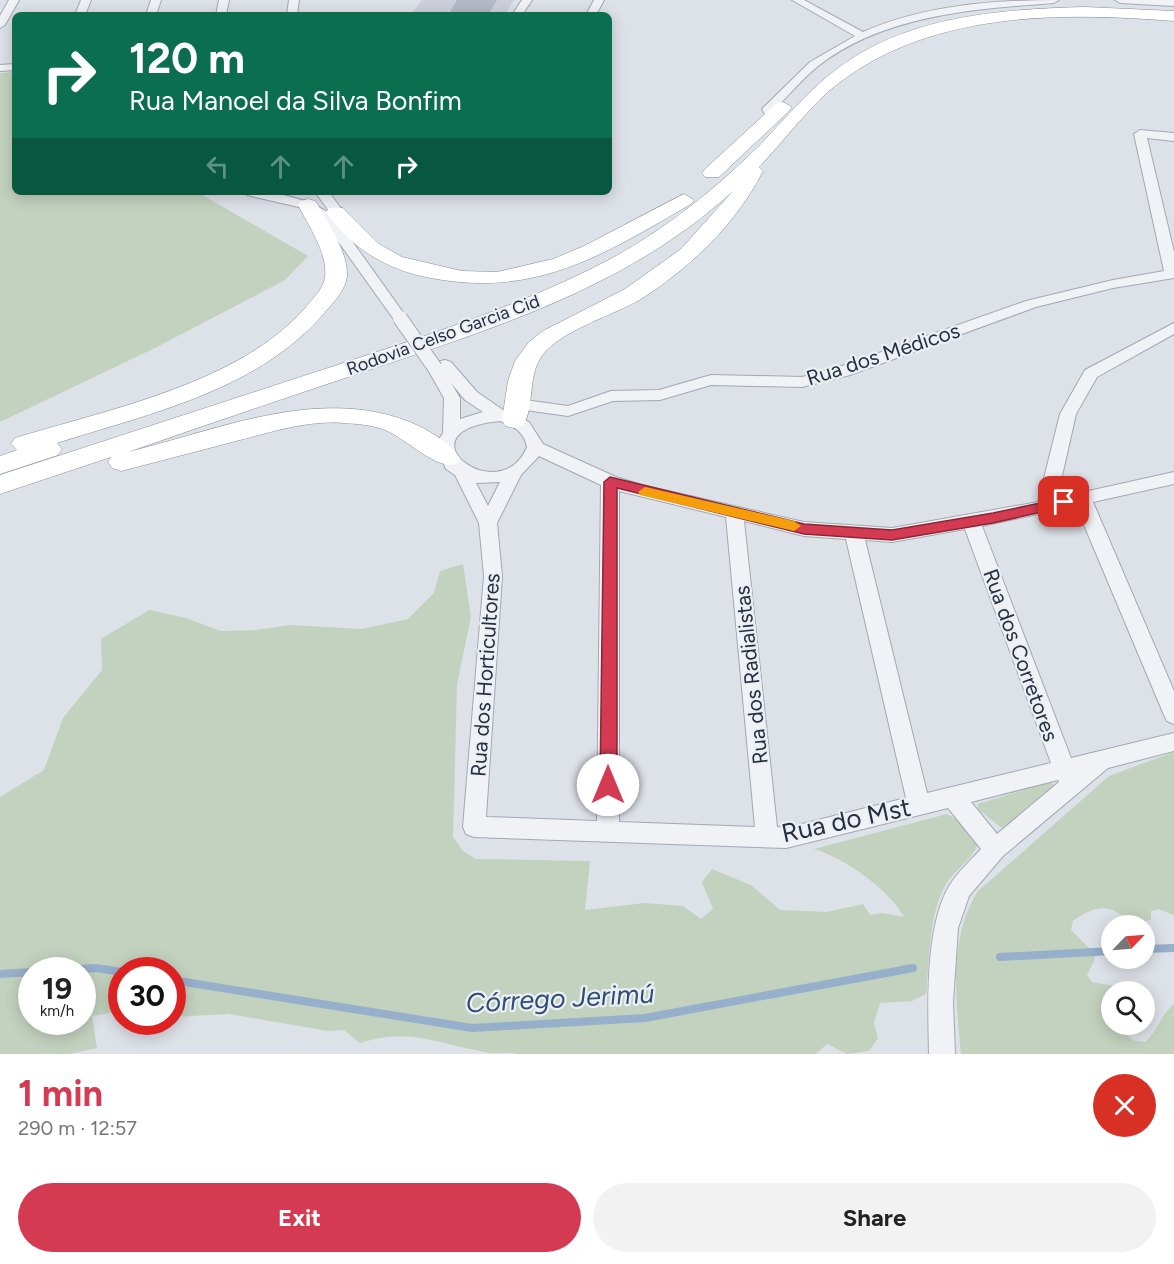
<!DOCTYPE html>
<html lang="en">
<head>
<meta charset="utf-8">
<style>
	:root { --surface:#fff; --page:#f2f2f2; --text:#222; --muted:#767676; --accent:#d43b52 }
	body { margin:0; font-family:Figtree,sans-serif; background:var(--page); color:var(--text); height:100vh; display:flex; flex-direction:column; font-size:22px; white-space:nowrap }
	* { box-sizing:border-box; margin:0 }
	p { font-size:20px; color:var(--muted) }
	.icon { flex:none; width:33px; height:33px; fill:none; stroke:currentColor; stroke-width:2; stroke-linecap:round; stroke-linejoin:round }
	.map { position:relative; height:1054px; overflow:hidden }
	.drawer { display:flex; flex-direction:column; background:var(--surface); flex:1 }
	.drawer>* { flex:none }
	.guide { position:absolute; left:12px; top:12px; width:600px; height:183px; border-radius:9px; box-shadow:0 3px 15px #0003; background:#0b6e4f; color:#fff; overflow:hidden }
	.needle { width:39px; rotate:65deg }
	.buttons { position:absolute; left:1101px; top:915px; display:grid; gap:12px }
	.buttons a { display:grid; place-items:center; width:54px; height:54px; border-radius:50%; background:var(--surface); box-shadow:0 3px 15px #0003; font-size:30px }
	.speed { position:absolute; left:18px; top:957px; display:flex; gap:12px; font-size:30px; font-weight:700; text-align:center }
	.speed>* { display:grid; place-content:center; width:78px; height:78px; border-radius:50%; background:var(--surface); box-shadow:0 3px 15px #0003; line-height:1 }
	.speed small { font-size:15px; font-weight:400 }
	.speed .limit { border:9px solid #d22; background:#fff; color:#111 }
	.pin { position:absolute; display:grid; place-items:center; width:51px; height:51px; color:#fff; margin:-26px; border-radius:12px; box-shadow:0 3px 9px #0006 }
	.me { position:absolute; width:66px; margin:-33px; rotate:0deg; stroke-linejoin:round; filter:drop-shadow(0 0 4px #0008) }
	.turn { display:flex; align-items:center; gap:21px; height:126px; padding:0 18px; font-size:27px }
	.turn .icon { width:78px; height:78px; stroke-width:2.5 }
	.turn b { display:block; font-size:42px; line-height:51px }
	.lanes { display:flex; align-items:center; height:57px; padding:0 18px; background:#0003; justify-content:center; gap:30px; direction:ltr }
	.lanes .off { opacity:.35 }
	.round { display:grid; place-items:center; flex:none; width:63px; height:63px; border-radius:32px; background:var(--page) }
	.overview { display:flex; align-items:center; justify-content:space-between; height:102px; padding:0 18px }
	h1 { font-size:36px; font-weight:700; line-height:45px; color:var(--accent) }
	.action { display:flex; gap:12px; margin-top:auto; padding:12px 18px }
	.action a { flex:1; height:69px; border-radius:36px; background:var(--accent); color:#fff; font-size:24px; font-weight:700; line-height:69px; text-align:center }
	.action a+a { background:var(--page); color:var(--text) }
	.map>svg:first-child { display:block }
	.built { fill:#cbd0da }
	.green { fill:#c3d2be; fill-rule:evenodd }
	.lines { fill:none; stroke-linecap:round; stroke-linejoin:round }
	.stream { stroke:#96afca; stroke-width:8 }
	.building { fill:#b4bac4 }
	.minor-casing { stroke:#a2a8b2; stroke-width:2 }
	.highway-casing { stroke:#848e9f; stroke-width:1 }
	.minor { fill:#f0f2f6; fill-rule:evenodd }
	.highway { fill:#fff; fill-rule:evenodd }
	.minor-bridge-casing { stroke:#a2a8b2; stroke-width:16; stroke-linecap:butt }
	.minor-bridge { stroke:#f0f2f6; stroke-width:14 }
	.route { fill:#d43b52; stroke:#8a2635; stroke-width:1.5 }
	.slow { fill:#f59e0b }
	.labels { text-anchor:middle; dominant-baseline:central; stroke-width:4.5; stroke-linejoin:round; paint-order:stroke }
	.far-street-label { font-size:18px; fill:#262f3f; stroke:#ecf0f5 }
	.street-label { font-size:21px; fill:#262f3f; stroke:#ecf0f5 }
	.near-street-label { font-size:26px; fill:#262f3f; stroke:#ecf0f5 }
	.near-water-label { font-size:27px; font-style:italic; fill:#2e4e74; stroke:#ecf0f5 }
</style>
</head>
<body>
<div class="map">
<svg width="1174" height="1054" viewBox="0 0 1174 1054">
	<rect width="100%" height="100%" fill="#dde1e8"/>
	<path class="built" d="M422,0H514L505,15H411Z"/>
	<path class="green" d="M15,72V192H206L204,196L308,256L285,280L155,348L0,422V73Z
		M463,564L471,617L457,684L453,837L463,851L476,859L590,861L585,910L645,903L683,906L701,919L713,909L702,882L712,869L751,885L780,910L827,912L863,904L870,915L882,913L904,917C889,889 844,858 814,849L947,814L959,821L977,845C975,857 953,872 946,884C928,916 930,958 926,994L912,1001L880,1003L874,1023L878,1038L869,1051L847,1054L827,1044L816,1054H518C509,1052 499,1054 490,1053C440,1045 413,1027 360,1043L344,1030L328,1031L229,1014L173,1017L172,970H122L121,1011L92,1016L97,1048L69,1054H0V797L44,770L63,718L102,670L101,639L149,610L186,618L221,631L256,630L290,625L362,629L408,619L434,593L440,571ZM32,970H82V1022H32Z
		M1174,752V915L1158,909L1151,911V920C1116,928 1117,889 1073,921L1071,930L1088,947L1095,949L1094,961L1087,975L1092,982L1130,989L1128,991L1112,992V1024L1115,1025L1134,1041L1145,1042C1158,1031 1161,1014 1174,1004V1054H961C956,1001 948,938 978,891L1109,776Z
		M1050,782L1057,787L1004,830L978,809V804Z"/>
	<g class="lines">
		<path class="stream" d="M1144,949L1174,948
			M1000,957L1112,951
			M61,970L96,968L122,972
			M0,974L32,972
			M172,980L472,1028L645,1018L913,968"/>
	</g>
	<path class="building" d="M457,0H497L488,15H448Z"/>
	<g class="lines">
		<defs>
			<path id="minor" d="M9,0H19L5,25L0,28V16Z
				M81,0H91L85,15H75Z
				M151,0H161L156,15H146Z
				M219,0H229L226,15H216Z
				M289,0H299L297,15H287Z
				M522,0H532L522,15H512Z
				M594,0H604L596,15H586Z
				M792,0H804L863,32C924,5 994,0 1059,0L1054,3C974,9 882,15 817,67C801,80 788,96 774,110L778,117L772,121L768,120L762,109L764,107L810,62L855,36Z
				M1115,0H1174V6L1120,3Z
				M15,64V70L0,71V65Z
				M1140,130L1174,133V141L1147,138L1174,252V278L1113,288L1036,307L850,375L802,387L711,385L660,400L613,401L568,416L518,409L510,404L518,399L568,406L611,391L659,390L711,375L802,377L839,367L1026,301L1113,280L1164,271L1134,134Z
				M245,192C277,192 306,197 332,215L315,192H329L352,224L342,227L407,318L405,321H395L325,223L303,208L247,195Z
				M1174,323V334L1097,377L1076,414L1057,498L1174,472V484L1093,502L1174,691V724L1167,721L1164,715L1076,506L982,526L1071,758L1174,733V751L1108,768L1003,856L969,896L958,928L953,1003L955,1054H929C928,1006 924,920 953,880C961,869 972,859 981,849L948,808L786,848L474,837L466,834L463,827L484,576L479,523L455,475L446,469L438,452L439,439L443,433L444,398L427,368L429,364L445,360L451,362L477,392L506,412L529,422L543,444L616,477L642,485L804,522L892,528L1038,502L1060,414L1085,370ZM451,383L465,400L483,412L460,419V398ZM500,421C514,426 524,432 527,447C500,512 395,431 500,421ZM539,456L601,485L597,821L486,817L502,576L497,523L521,475ZM500,482L488,506L476,483ZM619,491L726,517L755,827L619,822ZM744,521L804,536L846,539L906,798L786,828L777,827ZM965,529L1051,763L927,793L865,540L892,542ZM1058,780L1059,782L997,834L971,802Z"/>
			<path id="highway" d="M1085,7L1174,11V21C1057,12 925,11 830,90C804,113 783,142 759,167L763,171C737,223 690,268 641,299C612,316 567,328 545,352C526,373 536,404 523,426L514,428L505,426L502,420L508,381L515,361L529,342L543,331L625,289L681,249L733,191C633,283 504,325 378,367C294,395 211,423 128,452C222,429 327,382 421,427C434,434 452,445 460,458L456,464C436,470 407,439 385,430C372,425 358,424 344,423C308,420 271,432 236,441C198,451 160,461 121,471L112,468L108,462L111,457L0,494V475C107,440 215,405 322,370C413,340 503,312 589,270C653,239 708,196 759,146C789,115 815,82 851,59C919,15 1007,9 1085,7Z
				M783,102L792,107L789,111L719,177H705L702,173L705,169L777,103Z
				M684,194L694,200L691,204C603,255 536,298 431,278C387,270 352,249 326,212L329,208H343L379,244L402,257L462,271L497,272L553,259L584,246Z
				M308,199L315,201L318,205C329,225 348,252 347,276C346,289 334,302 326,311C260,390 151,413 57,443L62,449L58,455L0,474V456L17,450L11,444L15,438C109,409 239,384 306,307C313,298 324,288 325,277C328,253 308,225 298,205L301,201Z"/>
		</defs>
		<use href="#minor" class="minor-casing"/>
		<use href="#highway" class="highway-casing"/>
		<use href="#minor" class="minor"/>
		<use href="#highway" class="highway"/>
		<defs>
			<path id="minor-bridge" d="M400,318L435,368"/>
		</defs>
		<use href="#minor-bridge" class="minor-bridge-casing"/>
		<use href="#minor-bridge" class="minor-bridge"/>
	</g>
	<path class="route" d="M610,477L804,524L892,530L993,513L1064,498L1071,502L1064,507L993,523L892,540L804,534L617,488V785L614,790L608,792L602,790L600,785L604,482Z"/>
	<path class="slow" d="M645,487L794,521L801,526L794,531L640,495L638,492Z"/>
	<g class="labels">
		<g class="far-street-label">
			<text transform="translate(443 335) rotate(-20)">Rodovia Celso Garcia Cid</text>
		</g>
		<g class="street-label">
			<text transform="translate(883 354) rotate(-18)">Rua dos Médicos</text>
			<text transform="translate(1021 655) rotate(70)">Rua dos Corretores</text>
			<text transform="translate(485 675) rotate(-86)">Rua dos Horticultores</text>
			<text transform="translate(751 675) rotate(-96)">Rua dos Radialistas</text>
		</g>
		<g class="near-street-label">
			<text transform="translate(846 820) rotate(-12)">Rua do Mst</text>
		</g>
		<g class="near-water-label">
			<text transform="translate(560 998) rotate(-3)">Córrego Jerimú</text>
		</g>
	</g>
</svg>
<div class="buttons">
<a><svg class="needle" viewBox="-14 -14 28 28"><path d="M0-13l5 13h-10z" fill="#e53935"/><path d="M0 13l5-13h-10z" fill="#767676"/></svg></a>
<a><svg class="icon" aria-label="search" viewBox="0 0 24 24"><circle cx="10" cy="10" r="6"/><path d="M15 15l6 6"/></svg></a>
</div>
<div class="speed"><div>19<small>km/h</small></div><div class="limit">30</div></div>
<div class="pin" style="left:1064px;top:502px;background:#d93025"><svg class="icon" aria-label="arrive" viewBox="0 0 24 24"><path d="M6 21V4h12l-3 4 3 4H6"/></svg></div>
<svg class="me" style="left:608px;top:785px" viewBox="-20 -20 40 40"><circle r="19" fill="#fff"/><path d="M0-13L10 11 0 6-10 11z" fill="#d43b52"/></svg>
<div class="guide">
<div class="turn"><svg class="icon" aria-label="right" viewBox="0 0 24 24"><path d="M7 20v-9h11M14 6l5 5-5 5"/></svg><div><b>120 m</b>Rua Manoel da Silva Bonfim</div></div>
<div class="lanes"><svg class="icon off" aria-label="left" viewBox="0 0 24 24"><path d="M17 20v-9H6M10 6l-5 5 5 5"/></svg><svg class="icon off" aria-label="ahead" viewBox="0 0 24 24"><path d="M12 20V5M6 11l6-6 6 6"/></svg><svg class="icon off" aria-label="ahead" viewBox="0 0 24 24"><path d="M12 20V5M6 11l6-6 6 6"/></svg><svg class="icon" aria-label="right" viewBox="0 0 24 24"><path d="M7 20v-9h11M14 6l5 5-5 5"/></svg></div>
</div>
</div>
<section class="drawer">
<div class="overview"><div><h1>1 min</h1><p>290 m · 12:57</p></div><a class="round" style="background:#d93025;color:#fff"><svg class="icon" aria-label="close" viewBox="0 0 24 24"><path d="M6 6l12 12M18 6L6 18"/></svg></a></div>
<div class="action"><a>Exit</a><a>Share</a></div>
</section>
</body>
</html>
